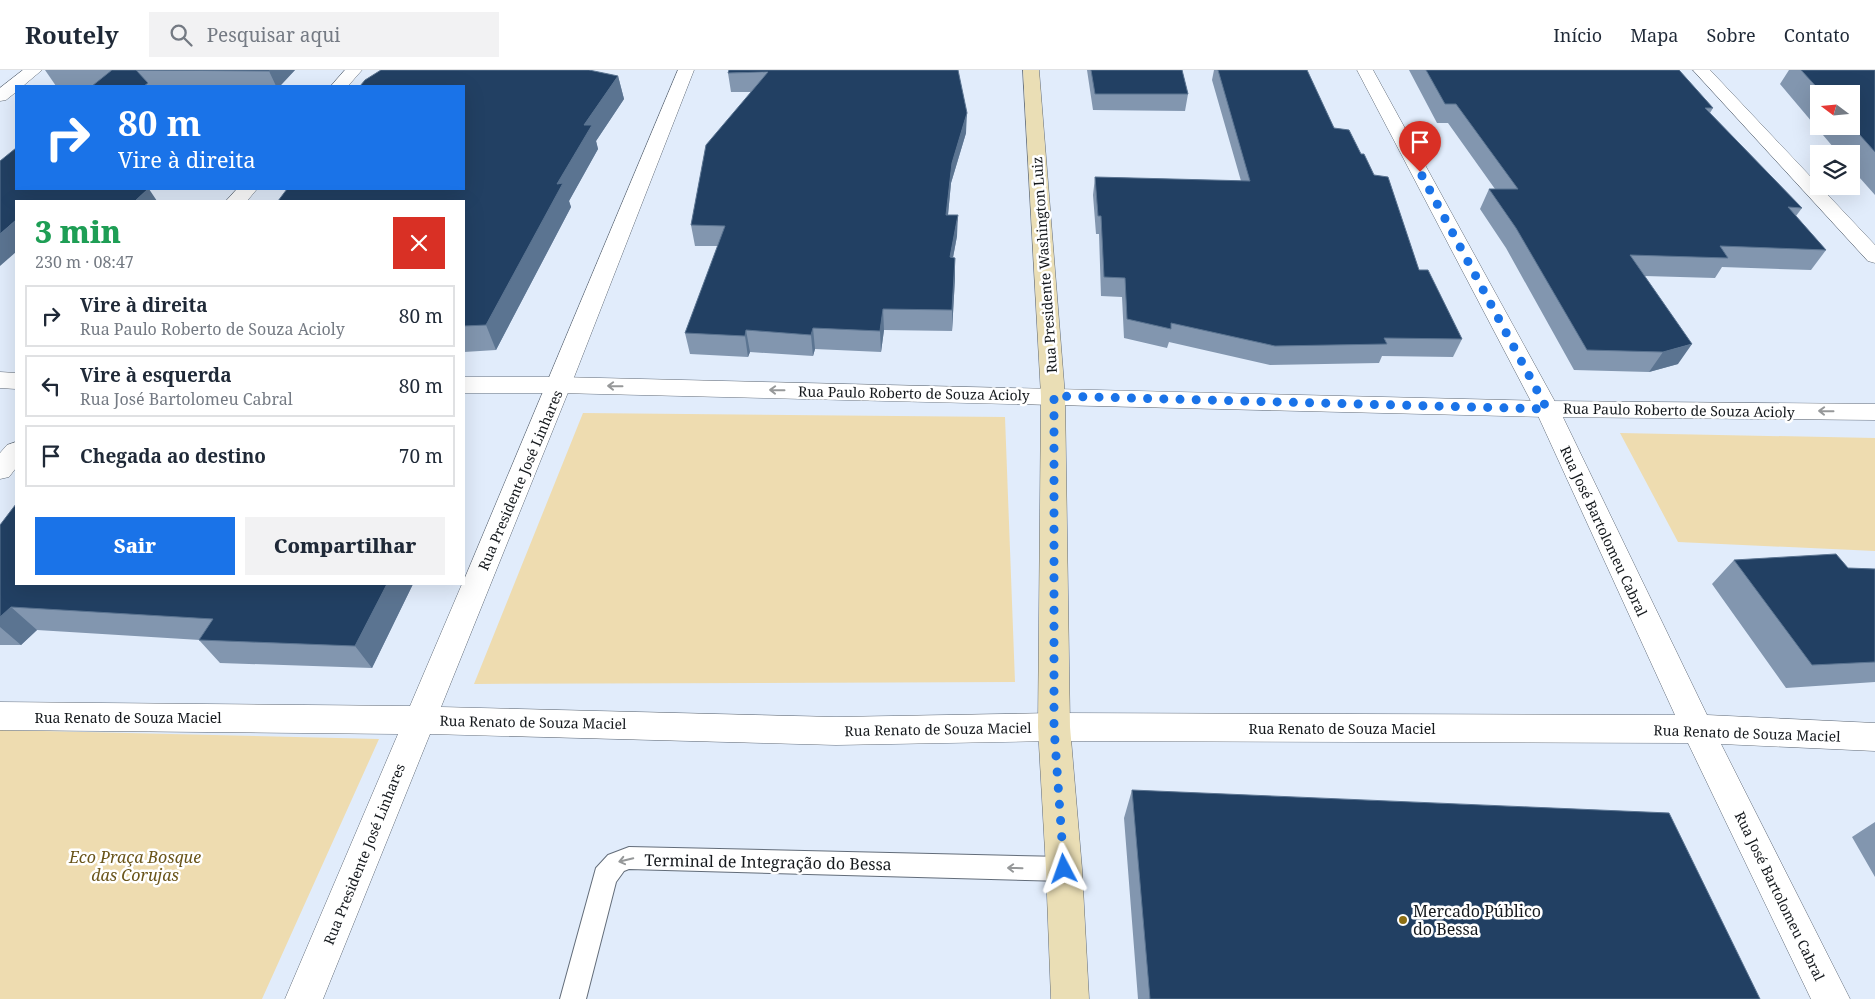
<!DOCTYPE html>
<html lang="pt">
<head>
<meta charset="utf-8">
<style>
	:root { --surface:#fff; --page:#f2f2f3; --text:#1f2937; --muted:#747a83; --line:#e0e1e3; --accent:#1a73e8 }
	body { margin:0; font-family:"Noto Serif",serif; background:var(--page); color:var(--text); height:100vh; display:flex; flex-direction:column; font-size:19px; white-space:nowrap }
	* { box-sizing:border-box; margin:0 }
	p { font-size:16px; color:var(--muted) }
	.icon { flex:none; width:28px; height:28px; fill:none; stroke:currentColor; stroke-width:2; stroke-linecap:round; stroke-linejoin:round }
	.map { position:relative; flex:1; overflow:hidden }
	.drawer { position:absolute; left:15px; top:130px; width:450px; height:385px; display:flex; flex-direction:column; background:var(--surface); border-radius:0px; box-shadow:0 5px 20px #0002 }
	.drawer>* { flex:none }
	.guide { position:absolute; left:15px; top:15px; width:450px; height:105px; border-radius:0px; box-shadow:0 5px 20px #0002; background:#1a73e8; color:#fff; overflow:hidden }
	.needle { width:32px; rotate:286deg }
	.tools { position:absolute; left:1810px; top:15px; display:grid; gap:10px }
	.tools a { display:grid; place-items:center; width:50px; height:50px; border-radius:0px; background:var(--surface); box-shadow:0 5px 20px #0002; font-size:25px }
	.pin { position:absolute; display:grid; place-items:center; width:42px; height:42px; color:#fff; margin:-51px -21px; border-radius:50% 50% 50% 0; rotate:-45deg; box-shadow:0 0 5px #0007 }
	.pin .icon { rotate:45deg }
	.me { position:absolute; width:55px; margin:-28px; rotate:356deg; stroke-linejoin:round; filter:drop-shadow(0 0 4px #0008) }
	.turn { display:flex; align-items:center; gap:18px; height:105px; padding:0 20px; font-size:22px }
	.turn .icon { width:65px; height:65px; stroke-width:2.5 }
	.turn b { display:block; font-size:35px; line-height:42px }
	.round { display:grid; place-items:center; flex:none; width:52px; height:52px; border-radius:0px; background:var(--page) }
	.headline { display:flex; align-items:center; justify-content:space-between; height:85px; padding:0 20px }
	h1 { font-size:30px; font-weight:800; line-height:38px; color:#1e9e55 }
	.primary-button { display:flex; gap:10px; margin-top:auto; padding:10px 20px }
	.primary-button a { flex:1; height:58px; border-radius:0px; background:var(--accent); color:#fff; font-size:20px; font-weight:800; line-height:58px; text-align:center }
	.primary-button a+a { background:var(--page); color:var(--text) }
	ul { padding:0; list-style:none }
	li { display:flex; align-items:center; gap:15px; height:62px; margin:0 10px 8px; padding:0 10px; border:2px solid var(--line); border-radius:0px }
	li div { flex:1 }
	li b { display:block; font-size:19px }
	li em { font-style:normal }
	header { display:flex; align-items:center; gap:30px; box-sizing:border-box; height:70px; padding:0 25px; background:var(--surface); border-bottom:1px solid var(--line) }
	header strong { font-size:24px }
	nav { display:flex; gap:28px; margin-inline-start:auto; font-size:18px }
	.search { width:350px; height:45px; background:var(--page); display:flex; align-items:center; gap:12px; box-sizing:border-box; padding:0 18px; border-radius:0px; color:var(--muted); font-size:19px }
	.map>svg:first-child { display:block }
	.green { fill:#eedcb0 }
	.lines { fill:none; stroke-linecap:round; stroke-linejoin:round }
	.service-casing { stroke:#626c79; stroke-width:2 }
	.minor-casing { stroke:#626c79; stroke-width:1 }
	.tertiary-casing { stroke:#626c79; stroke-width:1 }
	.secondary-casing { stroke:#626c79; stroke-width:1 }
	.service { fill:#fff; fill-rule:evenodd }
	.minor { fill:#fff; fill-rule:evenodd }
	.tertiary { fill:#fff; fill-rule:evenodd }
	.secondary { fill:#eadeb5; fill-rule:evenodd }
	.wall { fill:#8296af; fill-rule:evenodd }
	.shaded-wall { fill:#5b7491 }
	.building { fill:#224063; stroke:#5b7491 }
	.oneway { stroke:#969899 }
	.route { stroke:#1a73e8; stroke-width:9; stroke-dasharray:0 16.2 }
	.poi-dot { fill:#8d6f13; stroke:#fff; stroke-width:2 }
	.labels { text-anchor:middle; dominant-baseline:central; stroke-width:5; stroke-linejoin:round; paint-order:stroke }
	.street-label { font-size:14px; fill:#15191d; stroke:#fff }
	.near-park-label { font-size:16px; font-style:italic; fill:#695419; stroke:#fff }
	.near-street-label { font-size:16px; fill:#15191d; stroke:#fff }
	.near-poi-label { font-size:16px; fill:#15191d; stroke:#fff; text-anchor:start }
</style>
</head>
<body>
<header>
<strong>Routely</strong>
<div class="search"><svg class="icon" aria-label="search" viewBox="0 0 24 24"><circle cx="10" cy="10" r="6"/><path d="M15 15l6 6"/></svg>Pesquisar aqui</div>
<nav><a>Início</a><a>Mapa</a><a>Sobre</a><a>Contato</a></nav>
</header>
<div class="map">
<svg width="1875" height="929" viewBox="0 0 1875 929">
	<rect width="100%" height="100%" fill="#e1ecfb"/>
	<path class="green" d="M583,343L1005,347L1015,612L474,614Z
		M1620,363L1875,368V481L1678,472Z
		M0,660L379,669L262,929H0Z"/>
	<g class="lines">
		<defs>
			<path id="service" d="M629,777L1064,787L1073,791L1076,799L1073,807L1064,811L629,799L624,801L616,812L586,929H560L596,798L608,785Z"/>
			<path id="minor" d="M23,0H42L23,16H16V22L6,30L0,31V18Z
				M345,0H362L348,16H331Z
				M678,0H694L571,315L441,637L836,647L1054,643L1675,645L1535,339L1357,0H1373L1559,339L1707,645L1875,653V681L1721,674L1850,929H1811L1688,673L1054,671L836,675L430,664L323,929H285L398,664L0,660V632L410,636L462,514H464V510Z
				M1693,0H1710L1875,175V193L1868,191Z
				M237,119H257L247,131H226Z
				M16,372V398L9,407L0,409V383L7,375Z"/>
			<path id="tertiary" d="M0,302L16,303V319L0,318Z
				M464,307H559L1547,331L1875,334V350L1547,347L559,323H464Z"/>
			<path id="secondary" d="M1023,0H1039L1065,326L1070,657L1082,799L1089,929H1051L1046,799L1038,657L1041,326Z"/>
		</defs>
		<use href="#service" class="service-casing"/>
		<use href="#minor" class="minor-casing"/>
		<use href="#tertiary" class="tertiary-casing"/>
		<use href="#secondary" class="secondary-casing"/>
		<use href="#service" class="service"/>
		<use href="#minor" class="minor"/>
		<use href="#tertiary" class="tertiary"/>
		<use href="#secondary" class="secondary"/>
	</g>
	<path class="wall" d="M45,0H295L280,16H56Z
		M958,0L966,63L951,113L948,145L957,166L953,188L955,208L952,261L884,260L881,282L815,279L813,286L750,282L748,287L690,284L685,263L718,176H695L691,155L751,22H731L728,3Z
		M1087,0H1182L1188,24L1185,41L1093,40Z
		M1214,0H1307L1334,58L1419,200L1462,269L1453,287L1382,286L1379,293L1270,295L1169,272L1167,278L1124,268L1122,227L1101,226L1099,164H1096L1093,125L1095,107L1241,111L1212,10Z
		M1409,0H1679L1713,38L1710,43L1802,138L1796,146L1826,180L1811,200L1722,197L1715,208L1645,206L1678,294L1649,302L1574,300L1506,178L1480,139L1489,119H1495L1448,53H1437Z
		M1789,0H1875V125L1851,98V84H1839L1780,14ZM1819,24H1851V56H1819Z
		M618,6L624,29L596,71L598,79L569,131L571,137L496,280L464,282V131Z
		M0,455L413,514L372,598L220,593L199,570H200L37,560L21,575H0Z
		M1734,490L1848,498L1875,499V612L1786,618L1712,514Z
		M1132,720L1760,929H1138L1124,748Z
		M1875,752V807L1852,767Z"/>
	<path class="shaded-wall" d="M270,0H295L280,16H276L269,1Z
		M618,6L624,29L596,71L598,79L569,131L571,137L496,280L486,255L557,114L584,55Z
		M967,43L966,63L951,113L946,165V145L952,93Z
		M148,119H149L157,131H135Z
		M958,145L957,166L949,208L950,187Z
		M16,150V182L0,196V164Z
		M955,188V208L952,261V240Z
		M883,239L884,260L881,282L880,261Z
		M813,258L815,279L813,286L811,265Z
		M746,260L750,282L748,287L745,266Z
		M1692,274L1678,294L1649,302L1663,282Z
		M387,514H413L372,598L355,576Z
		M11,537L37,560L21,575L0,557V547Z"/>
	<path class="building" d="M112,0H270L269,1L136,0L148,13L144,16H92Z
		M381,0H589L618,6L584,55H592L557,114L563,113L486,255L464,256V131H278L287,119H464V16H360L365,10Z
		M729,0H958L967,43L952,93L946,145H958L950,187L955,188L952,240L883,239L880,261L813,258L811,265L746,260L745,266L685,263L725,156L691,155L706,75L768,2L728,3Z
		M1091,0H1182L1188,24H1095Z
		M1218,0H1307L1334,58L1349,60L1361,84H1364L1374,105L1388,107L1419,200H1428L1462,269L1384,268L1387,274L1275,276L1171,253V259L1127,249L1125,208L1104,207L1101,146H1098L1095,107L1250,111Z
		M1426,0H1679L1713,38H1705L1802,138L1788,137L1826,180L1720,176L1728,188L1630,185L1692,274L1663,282L1587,280L1516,158L1489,119H1518L1456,34H1445Z
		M1801,0H1875V82L1851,55V24H1823Z
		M16,78V119H148L135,131H16V150L0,164V91Z
		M16,434V514H387L355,576L199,570L213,549L11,537L0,547V455Z
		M1836,484L1848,498L1875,499V592L1812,595L1734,490Z
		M1132,720L1669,743L1760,929H1150Z"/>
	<defs><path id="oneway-shaft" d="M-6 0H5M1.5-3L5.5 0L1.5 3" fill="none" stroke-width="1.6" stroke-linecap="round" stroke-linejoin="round" transform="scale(1.25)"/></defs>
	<g class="oneway">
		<use href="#oneway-shaft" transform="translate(615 316) rotate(-179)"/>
		<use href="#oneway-shaft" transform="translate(777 320) rotate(-179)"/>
		<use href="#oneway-shaft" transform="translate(1826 341) rotate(-179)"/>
		<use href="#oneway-shaft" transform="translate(626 790) rotate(166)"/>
		<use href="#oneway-shaft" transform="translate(1015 798) rotate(-179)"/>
	</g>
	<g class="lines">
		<path class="route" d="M1064,799L1054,657V326L1547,339L1420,102"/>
	</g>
	<circle class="poi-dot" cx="1403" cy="850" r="5"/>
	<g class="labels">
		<g class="street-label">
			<text transform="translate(1044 195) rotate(-94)">Rua Presidente Washington Luiz</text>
			<text transform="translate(914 323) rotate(1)">Rua Paulo Roberto de Souza Acioly</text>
			<text transform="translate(1679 340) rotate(1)">Rua Paulo Roberto de Souza Acioly</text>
			<text transform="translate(520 410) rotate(-67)">Rua Presidente José Linhares</text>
			<text transform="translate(1604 461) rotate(65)">Rua José Bartolomeu Cabral</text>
			<text x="128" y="647">Rua Renato de Souza Maciel</text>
			<text transform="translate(533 652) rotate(1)">Rua Renato de Souza Maciel</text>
			<text x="1342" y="658">Rua Renato de Souza Maciel</text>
			<text transform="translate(938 659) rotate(-1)">Rua Renato de Souza Maciel</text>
			<text transform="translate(1747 663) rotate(2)">Rua Renato de Souza Maciel</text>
			<text transform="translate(364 784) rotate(-68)">Rua Presidente José Linhares</text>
			<text transform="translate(1780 826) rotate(64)">Rua José Bartolomeu Cabral</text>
		</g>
		<g class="near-park-label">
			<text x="135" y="787">Eco Praça Bosque<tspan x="135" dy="18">das Corujas</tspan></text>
		</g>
		<g class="near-street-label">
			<text transform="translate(768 792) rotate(1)">Terminal de Integração do Bessa</text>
		</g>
		<g class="near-poi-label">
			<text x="1413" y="841">Mercado Público<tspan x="1413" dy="18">do Bessa</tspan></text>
		</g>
	</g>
</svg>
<div class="tools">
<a><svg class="needle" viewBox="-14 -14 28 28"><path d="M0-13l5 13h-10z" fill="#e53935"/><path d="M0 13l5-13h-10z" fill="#747a83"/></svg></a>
<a><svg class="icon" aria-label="layers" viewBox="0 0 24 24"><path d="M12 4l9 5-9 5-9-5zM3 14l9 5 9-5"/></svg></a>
</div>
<div class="pin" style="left:1420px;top:102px;background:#d93025"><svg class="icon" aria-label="arrive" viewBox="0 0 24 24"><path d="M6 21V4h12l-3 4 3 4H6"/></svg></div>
<svg class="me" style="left:1064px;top:799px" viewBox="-20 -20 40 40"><path d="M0-17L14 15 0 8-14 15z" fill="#1a73e8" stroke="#fff" stroke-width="4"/></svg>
<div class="guide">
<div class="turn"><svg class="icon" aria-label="right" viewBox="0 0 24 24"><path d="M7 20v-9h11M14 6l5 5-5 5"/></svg><div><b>80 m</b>Vire à direita</div></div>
</div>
<section class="drawer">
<div class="headline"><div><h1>3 min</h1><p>230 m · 08:47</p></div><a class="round" style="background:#d93025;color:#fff"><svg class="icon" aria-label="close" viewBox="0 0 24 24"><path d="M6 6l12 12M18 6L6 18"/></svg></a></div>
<ul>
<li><svg class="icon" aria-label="right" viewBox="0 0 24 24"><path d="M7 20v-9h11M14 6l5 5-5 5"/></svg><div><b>Vire à direita</b><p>Rua Paulo Roberto de Souza Acioly</p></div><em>80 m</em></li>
<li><svg class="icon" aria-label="left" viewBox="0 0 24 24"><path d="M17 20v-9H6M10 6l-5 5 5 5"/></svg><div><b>Vire à esquerda</b><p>Rua José Bartolomeu Cabral</p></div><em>80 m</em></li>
<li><svg class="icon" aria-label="arrive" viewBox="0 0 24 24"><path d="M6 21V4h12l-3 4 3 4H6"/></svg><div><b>Chegada ao destino</b></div><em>70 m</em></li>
</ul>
<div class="primary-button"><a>Sair</a><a>Compartilhar</a></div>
</section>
</div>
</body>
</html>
